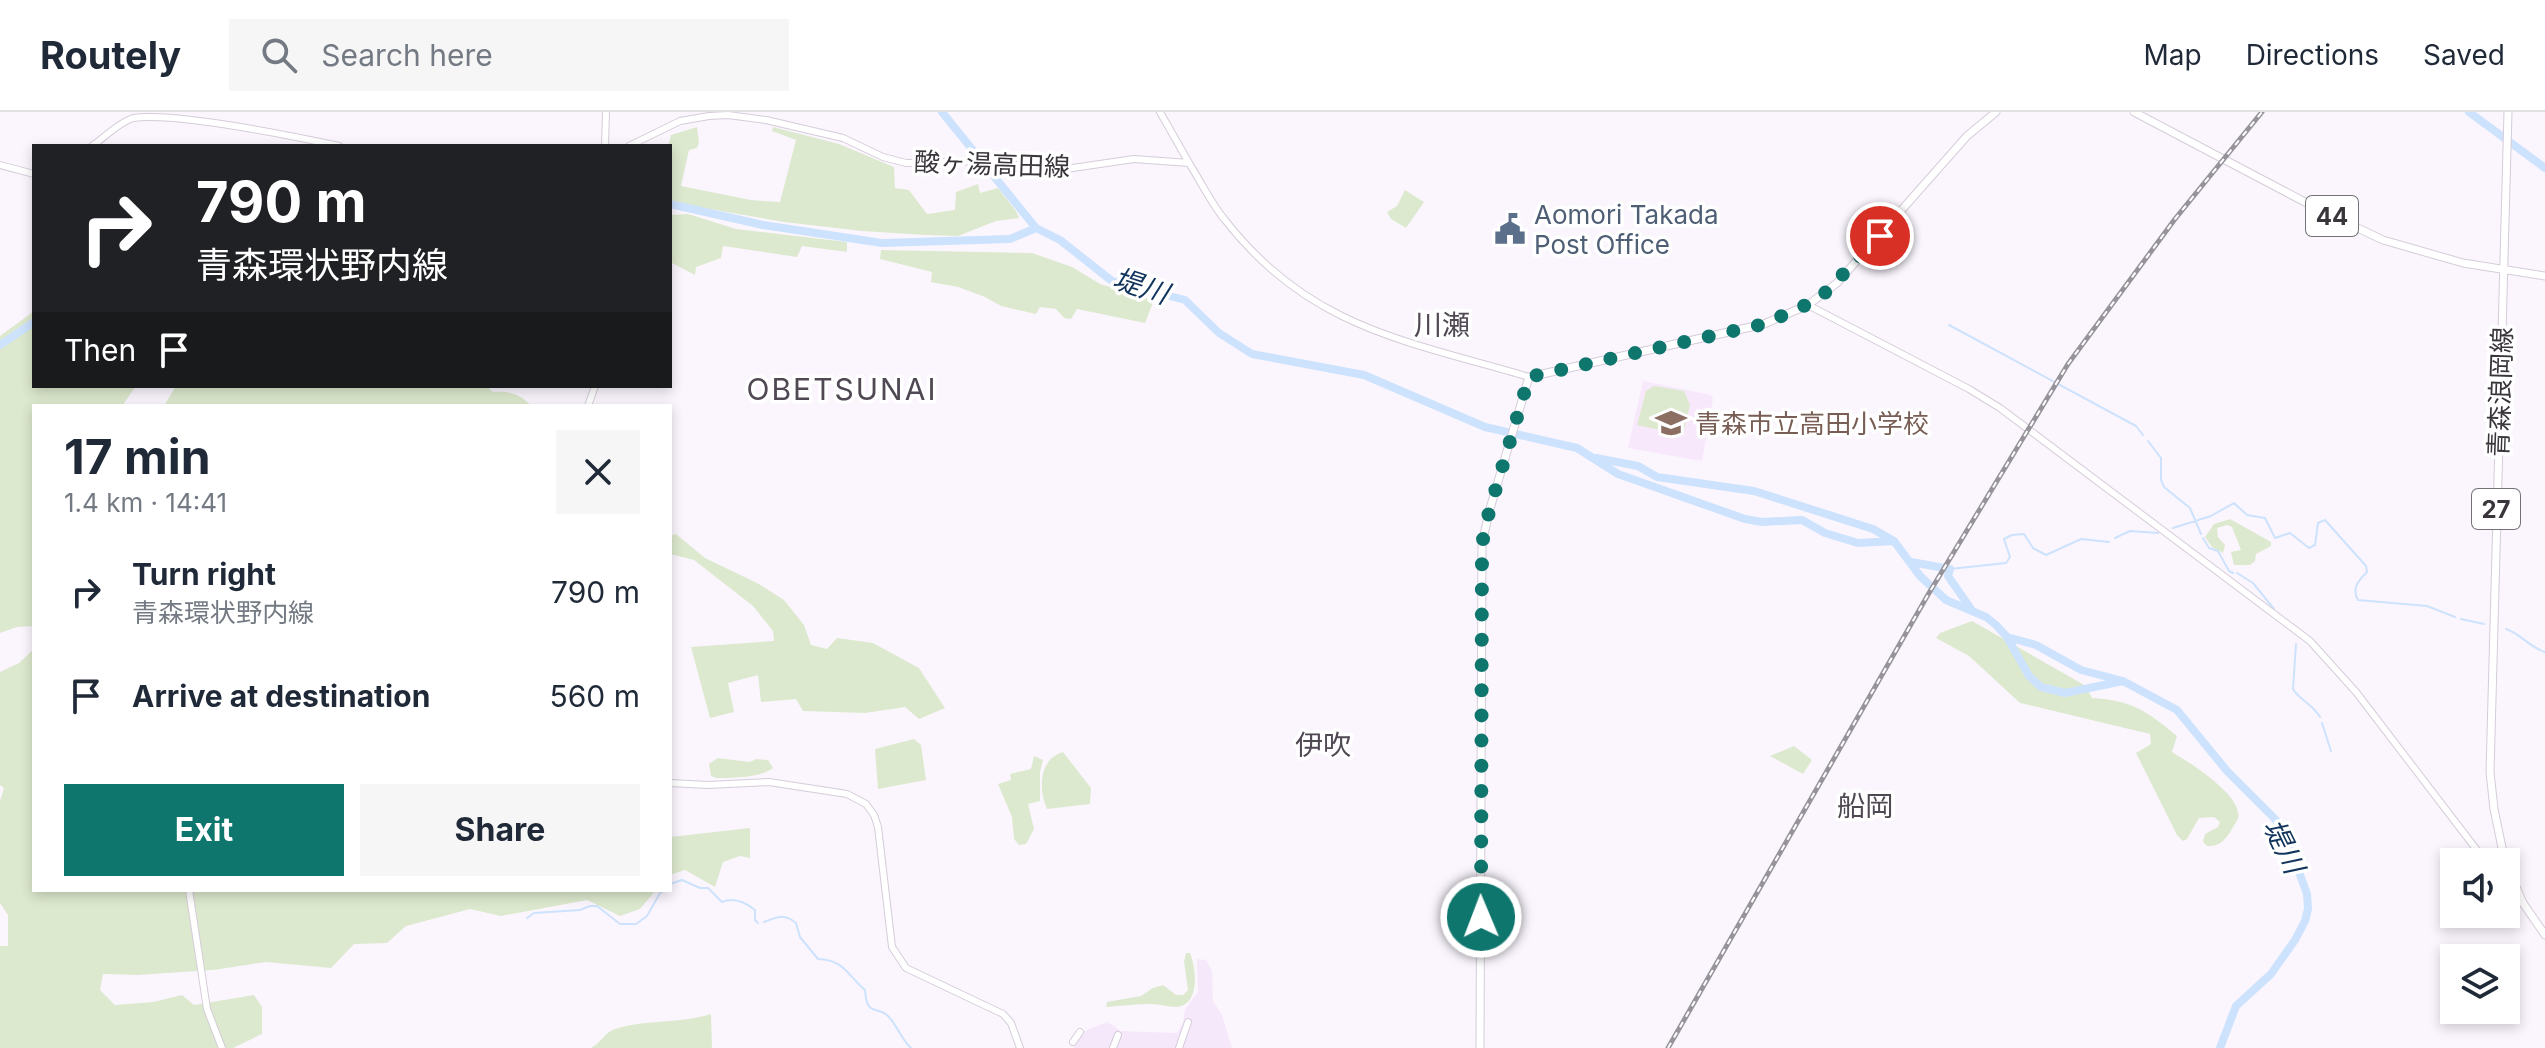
<!DOCTYPE html>
<html lang="en">
<head>
<meta charset="utf-8">
<style>
	:root { --surface:#fff; --page:#f6f6f7; --text:#1f2937; --muted:#747a83; --line:#e0e1e3; --accent:#0f766e }
	body { margin:0; font-family:Inter,"Noto Sans JP",sans-serif; background:var(--page); color:var(--text); height:100vh; display:flex; flex-direction:column; font-size:30px; white-space:nowrap }
	* { box-sizing:border-box; margin:0 }
	p { font-size:26px; color:var(--muted) }
	.icon { flex:none; width:44px; height:44px; fill:none; stroke:currentColor; stroke-width:2; stroke-linecap:round; stroke-linejoin:round }
	.map { position:relative; flex:1; overflow:hidden }
	.sheet { position:absolute; left:32px; top:292px; width:640px; height:488px; display:flex; flex-direction:column; background:var(--surface); border-radius:0px; box-shadow:0 4px 12px #0003 }
	.sheet>* { flex:none }
	.hud { position:absolute; left:32px; top:32px; width:640px; height:244px; border-radius:0px; box-shadow:0 4px 12px #0003; background:#202124; color:#fff; overflow:hidden }
	.controls { position:absolute; left:2440px; top:736px; display:grid; gap:16px }
	.controls a { display:grid; place-items:center; width:80px; height:80px; border-radius:0px; background:var(--surface); box-shadow:0 4px 12px #0003; font-size:40px }
	.pin { position:absolute; display:grid; place-items:center; width:68px; height:68px; color:#fff; margin:-34px; border:4px solid #fff; border-radius:50%; box-shadow:0 2px 8px #0007 }
	.me { position:absolute; width:88px; margin:-44px; rotate:359deg; stroke-linejoin:round; filter:drop-shadow(0 0 6px #0008) }
	.turn { display:flex; align-items:center; gap:28px; height:168px; padding:0 32px; font-size:36px }
	.turn .icon { width:104px; height:104px; stroke-width:2.5 }
	.turn b { display:block; font-size:56px; line-height:68px }
	.then { display:flex; align-items:center; height:76px; padding:0 32px; background:#0003; gap:16px; font-size:30px }
	.round { display:grid; place-items:center; flex:none; width:84px; height:84px; border-radius:0px; background:var(--page) }
	.summary { display:flex; align-items:center; justify-content:space-between; height:136px; padding:0 32px }
	h1 { font-size:48px; font-weight:700; line-height:60px }
	.primary-button { display:flex; gap:16px; margin-top:auto; padding:16px 32px }
	.primary-button a { flex:1; height:92px; border-radius:0px; background:var(--accent); color:#fff; font-size:32px; font-weight:700; line-height:92px; text-align:center }
	.primary-button a+a { background:var(--page); color:var(--text) }
	ul { padding:0; list-style:none }
	li { display:flex; align-items:center; gap:24px; height:104px; padding:0 32px }
	li div { flex:1 }
	li b { display:block; font-size:30px }
	li em { font-style:normal }
	header { display:flex; align-items:center; gap:48px; box-sizing:border-box; height:112px; padding:0 40px; background:var(--surface); border-bottom:2px solid var(--line) }
	header strong { font-size:38px }
	nav { display:flex; gap:44px; margin-inline-start:auto; font-size:28px }
	.search { width:560px; height:72px; background:var(--page); display:flex; align-items:center; gap:20px; box-sizing:border-box; padding:0 28px; border-radius:0px; color:var(--muted); font-size:30px }
	.map>svg:first-child { display:block }
	.built { fill:#f6e8fb }
	.education { fill:#f7e8fb }
	.green { fill:#dde9ce }
	.lines { fill:none; stroke-linecap:round; stroke-linejoin:round }
	.stream { stroke:#cde2fc; stroke-width:2 }
	.river { stroke:#cde2fc; stroke-width:8 }
	.secondary-casing { stroke:#d5ccd9; stroke-width:8 }
	.primary-casing { stroke:#d5ccd9; stroke-width:9 }
	.secondary { stroke:#fff; stroke-width:6 }
	.primary { stroke:#fff; stroke-width:7 }
	.rail-casing { stroke:#97939a; stroke-width:5 }
	.rail { stroke:#fff; stroke-width:2; stroke-dasharray:6; stroke-linecap:butt }
	.route { stroke:#0f766e; stroke-width:14; stroke-dasharray:0 25.2 }
	.labels { text-anchor:middle; dominant-baseline:central; stroke-width:7; stroke-linejoin:round; paint-order:stroke }
	.shield { fill:#fff; stroke:#747276; stroke-width:2 }
	.shield-label { font-size:24px; font-weight:bold; fill:#39353b }
	.street-label { font-size:26px; fill:#39353b; stroke:#fff }
	.service-label { font-size:26px; fill:#4e5e75; stroke:#fff; text-anchor:start }
	.education-label { font-size:26px; fill:#785e54; stroke:#fff; text-anchor:start }
	.water-label { font-size:28px; font-style:italic; fill:#11345d; stroke:#fff }
	.neighbourhood-label { font-size:28px; fill:#504853; stroke:#fff }
	.quarter-label { font-size:30px; letter-spacing:2px; fill:#504853; stroke:#fff }
</style>
</head>
<body>
<header>
<strong>Routely</strong>
<div class="search"><svg class="icon" aria-label="search" viewBox="0 0 24 24"><circle cx="10" cy="10" r="6"/><path d="M15 15l6 6"/></svg>Search here</div>
<nav><a>Map</a><a>Directions</a><a>Saved</a></nav>
</header>
<div class="map">
<svg width="2545" height="936" viewBox="0 0 2545 936">
	<rect width="100%" height="100%" fill="#fbf6fe"/>
	<path class="built" d="M1197,847L1206,848L1212,859L1213,889L1222,903L1232,936H1074L1085,919L1107,910L1121,919L1177,921L1183,911L1185,897L1198,880Z"/>
	<path class="education" d="M1643,269L1711,283L1713,287L1702,349L1628,336Z"/>
	<path class="green" d="M697,15L699,30L697,36L689,38L681,74L751,88L780,90L796,28L772,19L773,15L839,32L894,55L895,76L909,78L927,102L955,98L956,80L978,72L980,81L998,76L1016,99L1019,106L996,109L958,124L925,123L862,119L784,110L670,90V34H668L671,23Z
		M1405,78L1424,90L1406,116L1391,107L1387,100L1397,94Z
		M688,102L736,117L847,130V140L802,134L797,145L723,134L721,146L696,155L695,163L670,150V103Z
		M881,138L1032,141L1072,155L1100,172L1154,188L1145,211L1077,197L1071,207L1064,206L1056,197L1040,195L1036,202L1001,194L985,185L958,175L931,170L932,160L880,147Z
		M34,199V274H136L122,294H34V514L17,515L0,521V224Z
		M176,274H486L493,280C511,279 519,282 532,294H164Z
		M1654,274L1684,279L1690,293L1683,323L1637,313L1646,279Z
		M2230,407L2271,430V434L2256,442L2255,449L2250,453H2234L2231,440L2241,438L2232,415L2227,413L2217,416L2218,425L2225,433L2223,441L2212,435L2205,425L2214,412Z
		M676,422L705,446L759,472L784,488L804,513L811,533L827,537L837,526L873,531L919,556L945,596L919,607L905,595L865,601L803,599L796,587L761,590L758,563L728,571L734,600L710,606L691,535L774,529L773,519L753,494L694,448L670,442V424Z
		M1972,509L2086,574L2092,586C2132,588 2148,600 2177,624L2172,640C2190,651 2234,678 2238,700C2240,706 2235,712 2232,717C2226,727 2220,735 2207,734L2203,730L2205,722L2218,715L2220,710L2214,705L2199,706L2187,727L2183,729L2177,723L2136,641L2151,632L2150,622L2020,591L1969,544L1936,526L1940,521Z
		M34,537V778H656L640,797L620,804L587,788L501,804L470,797L406,814L387,831L354,832L331,856L266,850L213,858L137,863L103,862L100,878L115,893L153,890L182,883L194,893L254,883L262,895V922L233,936H0V834H8V803L0,791V689L4,676L0,673V560L19,551Z
		M914,627L921,633L926,668L878,677L875,637Z
		M1794,634L1812,648L1803,662L1770,644Z
		M1063,640L1091,676L1090,692L1047,697C1038,677 1039,647 1063,640Z
		M1034,644L1043,648L1040,660V689L1028,692L1034,717L1026,732L1019,733L1014,727L1012,705L998,672L1011,668L1010,662L1031,657Z
		M718,646L750,650L756,647L768,648L773,656C760,666 733,666 716,666L711,664L709,652Z
		M750,716V746L740,744L723,750L715,775L685,758L670,763V725Z
		M1186,841H1190C1196,856 1201,893 1176,895C1168,895 1159,892 1151,892C1135,892 1121,894 1106,895L1107,890L1141,884L1153,876L1163,873L1176,883H1183L1188,878L1184,849Z
		M711,902L712,936H591C601,931 605,920 615,917C647,907 680,912 711,902Z"/>
	<g class="lines">
		<path class="stream" d="M1949,213L2136,314L2143,323
			M2148,329L2161,346V368L2164,375L2190,396L2201,422
			M2173,416L2211,404L2234,391L2247,403L2265,406L2275,426L2290,421L2309,436L2315,433L2318,411L2325,408L2366,454L2367,460C2359,468 2351,476 2358,488L2427,494L2455,505
			M2115,426L2130,419L2158,421
			M2203,426L2209,436L2218,439L2229,459L2233,461
			M1950,457L2006,451L2010,445L2004,427L2012,423L2024,422L2033,436L2046,443L2081,427L2109,430
			M2237,461L2253,471L2274,497
			M2461,507L2484,512
			M2506,517C2521,522 2529,535 2545,540
			M2296,532L2293,577C2299,588 2313,592 2320,605
			M2322,611L2331,639
			M670,772L682,768L700,776H708L722,790C734,785 745,790 755,798V808L758,811
			M527,806L534,801L580,798L590,794H597L620,812H636L647,804L660,781L665,778
			M764,810C776,806 783,800 796,811L800,825L818,847C845,848 847,863 865,878C867,906 877,893 888,904C897,913 901,927 911,936"/>
		<path class="river" d="M942,0L1036,116
			M2469,0L2545,56
			M670,92L763,113L882,131L1010,127L1036,116L1060,128L1112,169L1185,188L1219,221L1252,242L1364,263L1485,315L1577,336L1618,362L1745,407L1762,410L1802,408L1825,421L1858,431L1894,429
			M0,233L34,210
			M1596,346L1638,354L1657,365L1754,379L1873,417L1894,429L1920,464L1946,488L1986,505L1996,513L2007,525L2029,564L2041,575L2065,581L2123,569
			M1911,450L1950,457L1948,464L1971,497
			M2007,525L2036,533L2081,558L2123,569L2177,598L2227,659L2276,708L2287,727L2307,782L2308,797L2305,809L2295,828L2271,862L2236,894L2220,936"/>
		<defs>
			<path id="secondary" d="M1160,0L1189,51
				M92,34C105,25 118,11 133,6C175,0 292,24 339,34
				M605,34L606,0
				M629,34L680,9L709,4L728,3L766,8L843,26L883,45L906,51L991,49L1052,59L1134,47L1189,51C1201,70 1211,91 1225,108C1309,216 1407,229 1529,265
				M0,53L34,62
				M1808,193L1969,277L2000,296L2310,529L2356,580L2486,750
				M588,294L595,274
				M670,671L708,673L769,670L847,682L866,692L874,703L878,715L892,835L906,856L1003,902L1011,911L1020,936
				M189,778L207,897L222,936
				M1073,930L1080,920
				M1113,936L1118,923
				M1179,936L1188,910"/>
			<path id="primary" d="M2134,0L2322,99L2383,128L2463,151L2545,164
				M2505,750L2494,697L2490,660L2508,0
				M2506,752L2523,791L2545,823
				M1480,936L1482,432L1489,400L1529,265L1764,212L1808,193L1837,171L1967,24L1996,0"/>
		</defs>
		<use href="#secondary" class="secondary-casing"/>
		<use href="#primary" class="primary-casing"/>
		<use href="#secondary" class="secondary"/>
		<use href="#primary" class="primary"/>
		<defs>
			<path id="rail" d="M1668,936L1929,481L2068,252L2175,107L2262,0"/>
		</defs>
		<use href="#rail" class="rail-casing"/>
		<use href="#rail" class="rail"/>
	</g>
	<g class="lines">
		<path class="route" d="M1481,805L1482,432L1489,400L1529,265L1764,212L1819,187L1880,124"/>
	</g>
	<defs>
		<symbol id="civic-bare" viewBox="-9 -9 18 18"><path d="M-.6-6.5H3V-4.5H.6V-3L4-1V1h2V6H-6V1h2V-1L-.6-3ZM-1.2 2.5V6h2.4V2.5Z" fill="#5c6f8a" stroke="#fff" stroke-width="2.5" paint-order="stroke"/></symbol>
		<symbol id="school-bare" viewBox="-9 -9 18 18"><path d="M0-5L7-2L0 1L-7-2ZM-4 1L0 2.5L4 1V4Q0 6-4 4Z" fill="#8d6e63" stroke="#fff" stroke-width="2.5" paint-order="stroke"/></symbol>
	</defs>
	<g fill-rule="evenodd">
		<use href="#civic-bare" x="1488" y="95" width="44" height="44"/>
		<use href="#school-bare" x="1649" y="289" width="44" height="44"/>
	</g>
	<g class="labels">
		<g class="shield">
			<rect x="2306" y="84" width="52" height="40" rx="6"/>
			<rect x="2472" y="377" width="48" height="40" rx="6"/>
		</g>
		<g class="shield-label">
			<text x="2332" y="104">44</text>
			<text x="2496" y="397">27</text>
		</g>
		<g class="street-label">
			<text transform="translate(992 52) rotate(2)">酸ヶ湯高田線</text>
			<text transform="translate(2500 280) rotate(-88)">青森浪岡線</text>
		</g>
		<g class="service-label">
			<text x="1534" y="102">Aomori Takada<tspan x="1534" dy="30">Post Office</tspan></text>
		</g>
		<g class="education-label">
			<text x="1695" y="311">青森市立高田小学校</text>
		</g>
		<g class="water-label">
			<text transform="translate(1141 174) rotate(18)">堤川</text>
			<text transform="translate(2284 734) rotate(64)">堤川</text>
		</g>
		<g class="neighbourhood-label">
			<text x="1442" y="213">川瀬</text>
			<text x="1323" y="633">伊吹</text>
			<text x="1865" y="694">船岡</text>
		</g>
		<g class="quarter-label">
			<text x="842" y="277">OBETSUNAI</text>
		</g>
	</g>
</svg>
<div class="controls">
<a><svg class="icon" aria-label="sound" viewBox="0 0 24 24"><path d="M4 9h4l5-4v14l-5-4H4zM17 9q2 3 0 6"/></svg></a>
<a><svg class="icon" aria-label="layers" viewBox="0 0 24 24"><path d="M12 4l9 5-9 5-9-5zM3 14l9 5 9-5"/></svg></a>
</div>
<div class="pin" style="left:1880px;top:124px;background:#d93025"><svg class="icon" aria-label="arrive" viewBox="0 0 24 24"><path d="M6 21V4h12l-3 4 3 4H6"/></svg></div>
<svg class="me" style="left:1481px;top:805px" viewBox="-20 -20 40 40"><circle r="17" fill="#0f766e" stroke="#fff" stroke-width="3"/><path d="M0-11L8 9 0 5-8 9z" fill="#fff"/></svg>
<div class="hud">
<div class="turn"><svg class="icon" aria-label="right" viewBox="0 0 24 24"><path d="M7 20v-9h11M14 6l5 5-5 5"/></svg><div><b>790 m</b>青森環状野内線</div></div>
<div class="then">Then<svg class="icon" aria-label="arrive" viewBox="0 0 24 24"><path d="M6 21V4h12l-3 4 3 4H6"/></svg></div>
</div>
<section class="sheet">
<div class="summary"><div><h1>17 min</h1><p>1.4 km · 14:41</p></div><a class="round"><svg class="icon" aria-label="close" viewBox="0 0 24 24"><path d="M6 6l12 12M18 6L6 18"/></svg></a></div>
<ul>
<li><svg class="icon" aria-label="right" viewBox="0 0 24 24"><path d="M7 20v-9h11M14 6l5 5-5 5"/></svg><div><b>Turn right</b><p>青森環状野内線</p></div><em>790 m</em></li>
<li><svg class="icon" aria-label="arrive" viewBox="0 0 24 24"><path d="M6 21V4h12l-3 4 3 4H6"/></svg><div><b>Arrive at destination</b></div><em>560 m</em></li>
</ul>
<div class="primary-button"><a>Exit</a><a>Share</a></div>
</section>
</div>
</body>
</html>
